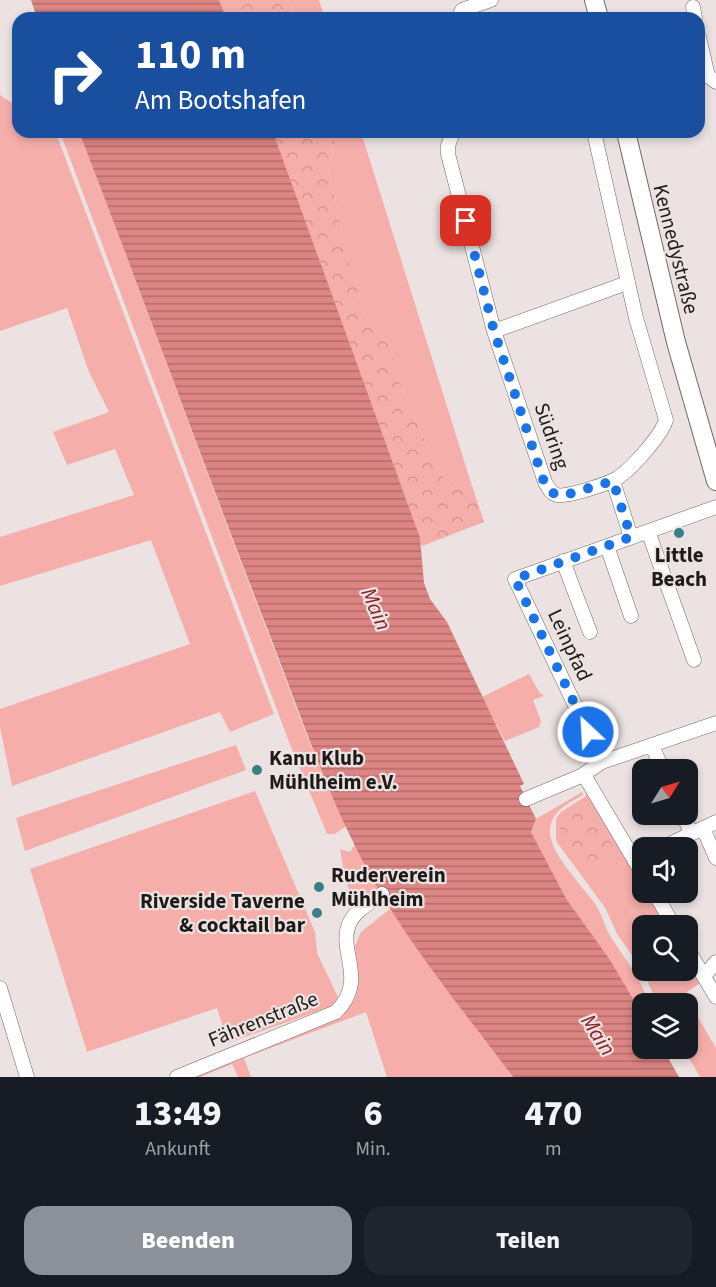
<!DOCTYPE html>
<html lang="de">
<head>
<meta charset="utf-8">
<style>
	:root { --surface:#171b24; --page:#20242c; --text:#f1f3f6; --muted:#9ea1a6; --accent:#8c9099 }
	body { margin:0; font-family:"Source Sans 3",sans-serif; background:var(--page); color:var(--text); height:100vh; display:flex; flex-direction:column; font-size:22px; white-space:nowrap }
	* { box-sizing:border-box; margin:0 }
	p { font-size:20px; color:var(--muted) }
	.icon { flex:none; width:33px; height:33px; fill:none; stroke:currentColor; stroke-width:2; stroke-linecap:round; stroke-linejoin:round }
	.map { position:relative; height:1077px; overflow:hidden }
	.side { display:flex; flex-direction:column; background:var(--surface); flex:1 }
	.side>* { flex:none }
	.guide { position:absolute; left:12px; top:12px; width:693px; height:126px; border-radius:18px; box-shadow:0 3px 9px #0003; background:#1a4fa0; color:#fff; overflow:hidden }
	.needle { width:39px; rotate:53deg }
	.controls { position:absolute; left:632px; top:759px; display:grid; gap:12px }
	.controls a { display:grid; place-items:center; width:66px; height:66px; border-radius:12px; background:var(--surface); box-shadow:0 3px 9px #0003; font-size:30px }
	.pin { position:absolute; display:grid; place-items:center; width:51px; height:51px; color:#fff; margin:-26px; border-radius:12px; box-shadow:0 3px 9px #0006 }
	.me { position:absolute; width:66px; margin:-33px; rotate:335deg; stroke-linejoin:round; filter:drop-shadow(0 0 4px #0008) }
	.turn { display:flex; align-items:center; gap:21px; height:126px; padding:0 24px; font-size:27px }
	.turn .icon { width:78px; height:78px; stroke-width:2.5 }
	.turn b { display:block; font-size:42px; line-height:51px }
	.eta { display:flex; justify-content:space-evenly; align-items:center; height:102px; text-align:center }
	.eta b { font-size:36px; font-weight:800; line-height:42px }
	.primary-button { display:flex; gap:12px; margin-top:auto; padding:12px 24px }
	.primary-button a { flex:1; height:69px; border-radius:18px; background:var(--accent); color:#fff; font-size:24px; font-weight:800; line-height:69px; text-align:center }
	.primary-button a+a { background:var(--page); color:var(--text) }
	.map>svg:first-child { display:block }
	.grass { fill:#f5aeaa }
	.forest { fill:url(#forest-crowns) }
	.water { fill:url(#water-rules) }
	.lines { fill:none; stroke-linecap:round; stroke-linejoin:round }
	.minor-casing { stroke:#726a6a; stroke-width:15 }
	.major-casing { stroke:#726a6a; stroke-width:20 }
	.minor { stroke:#fff; stroke-width:14 }
	.major { stroke:#fff; stroke-width:18 }
	.route { stroke:#1a73e8; stroke-width:10; stroke-dasharray:0 18 }
	.poi-dot { fill:#388086; stroke:#ebe2e1; stroke-width:2 }
	.labels { text-anchor:middle; dominant-baseline:central; stroke-width:4.5; stroke-linejoin:round; paint-order:stroke }
	.street-label { font-size:21px; fill:#1d1a1a; stroke:#ebe2e1 }
	.poi-label { font-size:21px; font-weight:bold; fill:#1d1a1a; stroke:#ebe2e1; text-anchor:start }
	.water-label { font-size:22px; font-style:italic; fill:#882128; stroke:#ebe2e1 }
</style>
</head>
<body>
<div class="map">
<svg width="716" height="1077" viewBox="0 0 716 1077">
	<defs>
		<pattern id="forest-crowns" width="20" height="18" patternUnits="userSpaceOnUse" patternTransform="scale(1.5)"><rect width="20" height="18" fill="#f5aeaa"/><path d="M2 6a3 3 0 1 1 6 0M12 15a3 3 0 1 1 6 0" fill="none" stroke="#d29592"/></pattern>
		<pattern id="water-rules" width="6" height="5" patternUnits="userSpaceOnUse" patternTransform="scale(1.5)"><rect width="6" height="5" fill="#dc8582"/><path d="M0 2.5h6" fill="none" stroke="#b26c6a"/></pattern>
	</defs>
	<rect width="100%" height="100%" fill="#ebe2e1"/>
	<path class="grass" d="M289,0H319L325,18H295Z
		M0,95L18,107V132H54L59,141L274,714L230,732L220,712L12,786L0,727V709L190,644L151,540L0,586V537L134,495L115,449L67,465L53,432L109,412L89,372L67,308L0,331Z
		M60,132H79C142,294 200,458 263,620C290,689 313,759 347,826L334,834H327L289,742Z
		M332,132H361L472,486L454,490L438,471L398,378L390,345L369,326L350,268L329,172L335,139Z
		M529,674L539,692L544,696L533,700L541,721L539,727L505,741L482,697Z
		M236,745L246,770L25,851L16,818Z
		M588,786L642,878V892L651,893L670,925L642,926V969L617,934L606,909L556,841V819L561,812L586,796L585,790Z
		M255,791L315,932L317,953L338,997L335,1005L228,1043L217,1008L87,1052L30,869Z
		M582,792L583,795C568,804 552,810 550,830C548,853 585,888 597,907C602,915 604,924 608,932C621,955 639,973 647,999V1003L642,1004V1014L609,960L567,900L531,832L536,819Z
		M356,843L379,889L355,908L345,878L340,849L350,852Z
		M391,908L513,1077H387L366,1012L244,1058L251,1077H238L232,1064L200,1077H190L342,1015L355,998L359,982L355,946L361,932Z
		M687,954L703,981L684,994L716,1048V1077H700L684,1049L687,1048V1004L657,1003L643,971L687,970Z"/>
	<path class="forest" d="M219,0H289L295,18H226Z
		M273,132H332L335,139L329,172L350,268L369,326L390,345L398,378L438,471L454,490L472,486L484,522L422,546Z
		M584,799L616,852L584,872C563,840 544,825 584,799Z"/>
	<path class="water" d="M31,0H219L226,18H37Z
		M79,132H273L420,538L424,583L430,599L447,622L524,784L520,786L536,819L531,832L567,900L610,960L642,1014V1048L663,1049L679,1077H513C463,1010 408,944 368,871C327,795 300,713 269,633C204,467 144,299 79,132Z"/>
	<g class="lines">
		<defs>
			<path id="minor" d="M693,7L695,18
				M459,18L462,10L491,0
				M699,37L708,76L716,82
				M453,132L448,146V154L494,331L545,482C548,487 550,493 557,495C565,498 611,483 619,477C633,467 661,436 666,420L636,318L594,132
				M494,331L627,283
				M613,481L631,537
				M648,531L694,660
				M607,546L631,616
				M563,561L590,632
				M652,746L663,770
				M602,762L515,579L716,507
				M584,775L642,873
				M526,799L581,776L602,762L716,723
				M683,814L691,834
				M703,828L716,858
				M661,848L716,822
				M654,892L674,926
				M687,948L716,997
				M704,976L716,962
				M0,988L27,1077
				M177,1077L336,1012C369,979 336,950 350,922C356,910 371,902 382,894"/>
			<path id="major" d="M594,0L599,18
				M626,132L676,342L716,481"/>
		</defs>
		<use href="#minor" class="minor-casing"/>
		<use href="#major" class="major-casing"/>
		<use href="#minor" class="minor"/>
		<use href="#major" class="major"/>
	</g>
	<g class="lines">
		<path class="route" d="M466,221L494,331L544,482L550,492L562,496L613,481L631,537L515,579L588,732"/>
	</g>
	<g class="poi-dot">
		<circle cx="679" cy="533" r="6"/>
		<circle cx="257" cy="770" r="6"/>
		<circle cx="319" cy="887" r="6"/>
		<circle cx="317" cy="913" r="6"/>
	</g>
	<g class="labels">
		<g class="street-label">
			<text transform="translate(676 249) rotate(76)">Kennedystraße</text>
			<text transform="translate(552 436) rotate(71)">Südring</text>
			<text transform="translate(570 645) rotate(65)">Leinpfad</text>
			<text transform="translate(263 1019) rotate(-22)">Fährenstraße</text>
		</g>
		<g class="poi-label">
			<text x="679" y="555" text-anchor="middle">Little<tspan x="679" dy="24">Beach</tspan></text>
			<text x="269" y="758">Kanu Klub<tspan x="269" dy="24">Mühlheim e.V.</tspan></text>
			<text x="331" y="875">Ruderverein<tspan x="331" dy="24">Mühlheim</tspan></text>
			<text x="305" y="901" text-anchor="end">Riverside Taverne<tspan x="305" dy="24">&amp; cocktail bar</tspan></text>
		</g>
		<g class="water-label">
			<text transform="translate(376 609) rotate(66)">Main</text>
			<text transform="translate(598 1035) rotate(57)">Main</text>
		</g>
	</g>
</svg>
<div class="controls">
<a><svg class="needle" viewBox="-14 -14 28 28"><path d="M0-13l5 13h-10z" fill="#e53935"/><path d="M0 13l5-13h-10z" fill="#9ea1a6"/></svg></a>
<a><svg class="icon" aria-label="sound" viewBox="0 0 24 24"><path d="M4 9h4l5-4v14l-5-4H4zM17 9q2 3 0 6"/></svg></a>
<a><svg class="icon" aria-label="search" viewBox="0 0 24 24"><circle cx="10" cy="10" r="6"/><path d="M15 15l6 6"/></svg></a>
<a><svg class="icon" aria-label="layers" viewBox="0 0 24 24"><path d="M12 4l9 5-9 5-9-5zM3 14l9 5 9-5"/></svg></a>
</div>
<div class="pin" style="left:466px;top:221px;background:#d93025"><svg class="icon" aria-label="arrive" viewBox="0 0 24 24"><path d="M6 21V4h12l-3 4 3 4H6"/></svg></div>
<svg class="me" style="left:588px;top:732px" viewBox="-20 -20 40 40"><circle r="17" fill="#1a73e8" stroke="#fff" stroke-width="3"/><path d="M0-11L8 9 0 5-8 9z" fill="#fff"/></svg>
<div class="guide">
<div class="turn"><svg class="icon" aria-label="right" viewBox="0 0 24 24"><path d="M7 20v-9h11M14 6l5 5-5 5"/></svg><div><b>110 m</b>Am Bootshafen</div></div>
</div>
</div>
<section class="side">
<div class="eta">
<div><b>13:49</b><p>Ankunft</p></div>
<div><b>6</b><p>Min.</p></div>
<div><b>470</b><p>m</p></div>
</div>
<div class="primary-button"><a>Beenden</a><a>Teilen</a></div>
</section>
</body>
</html>
